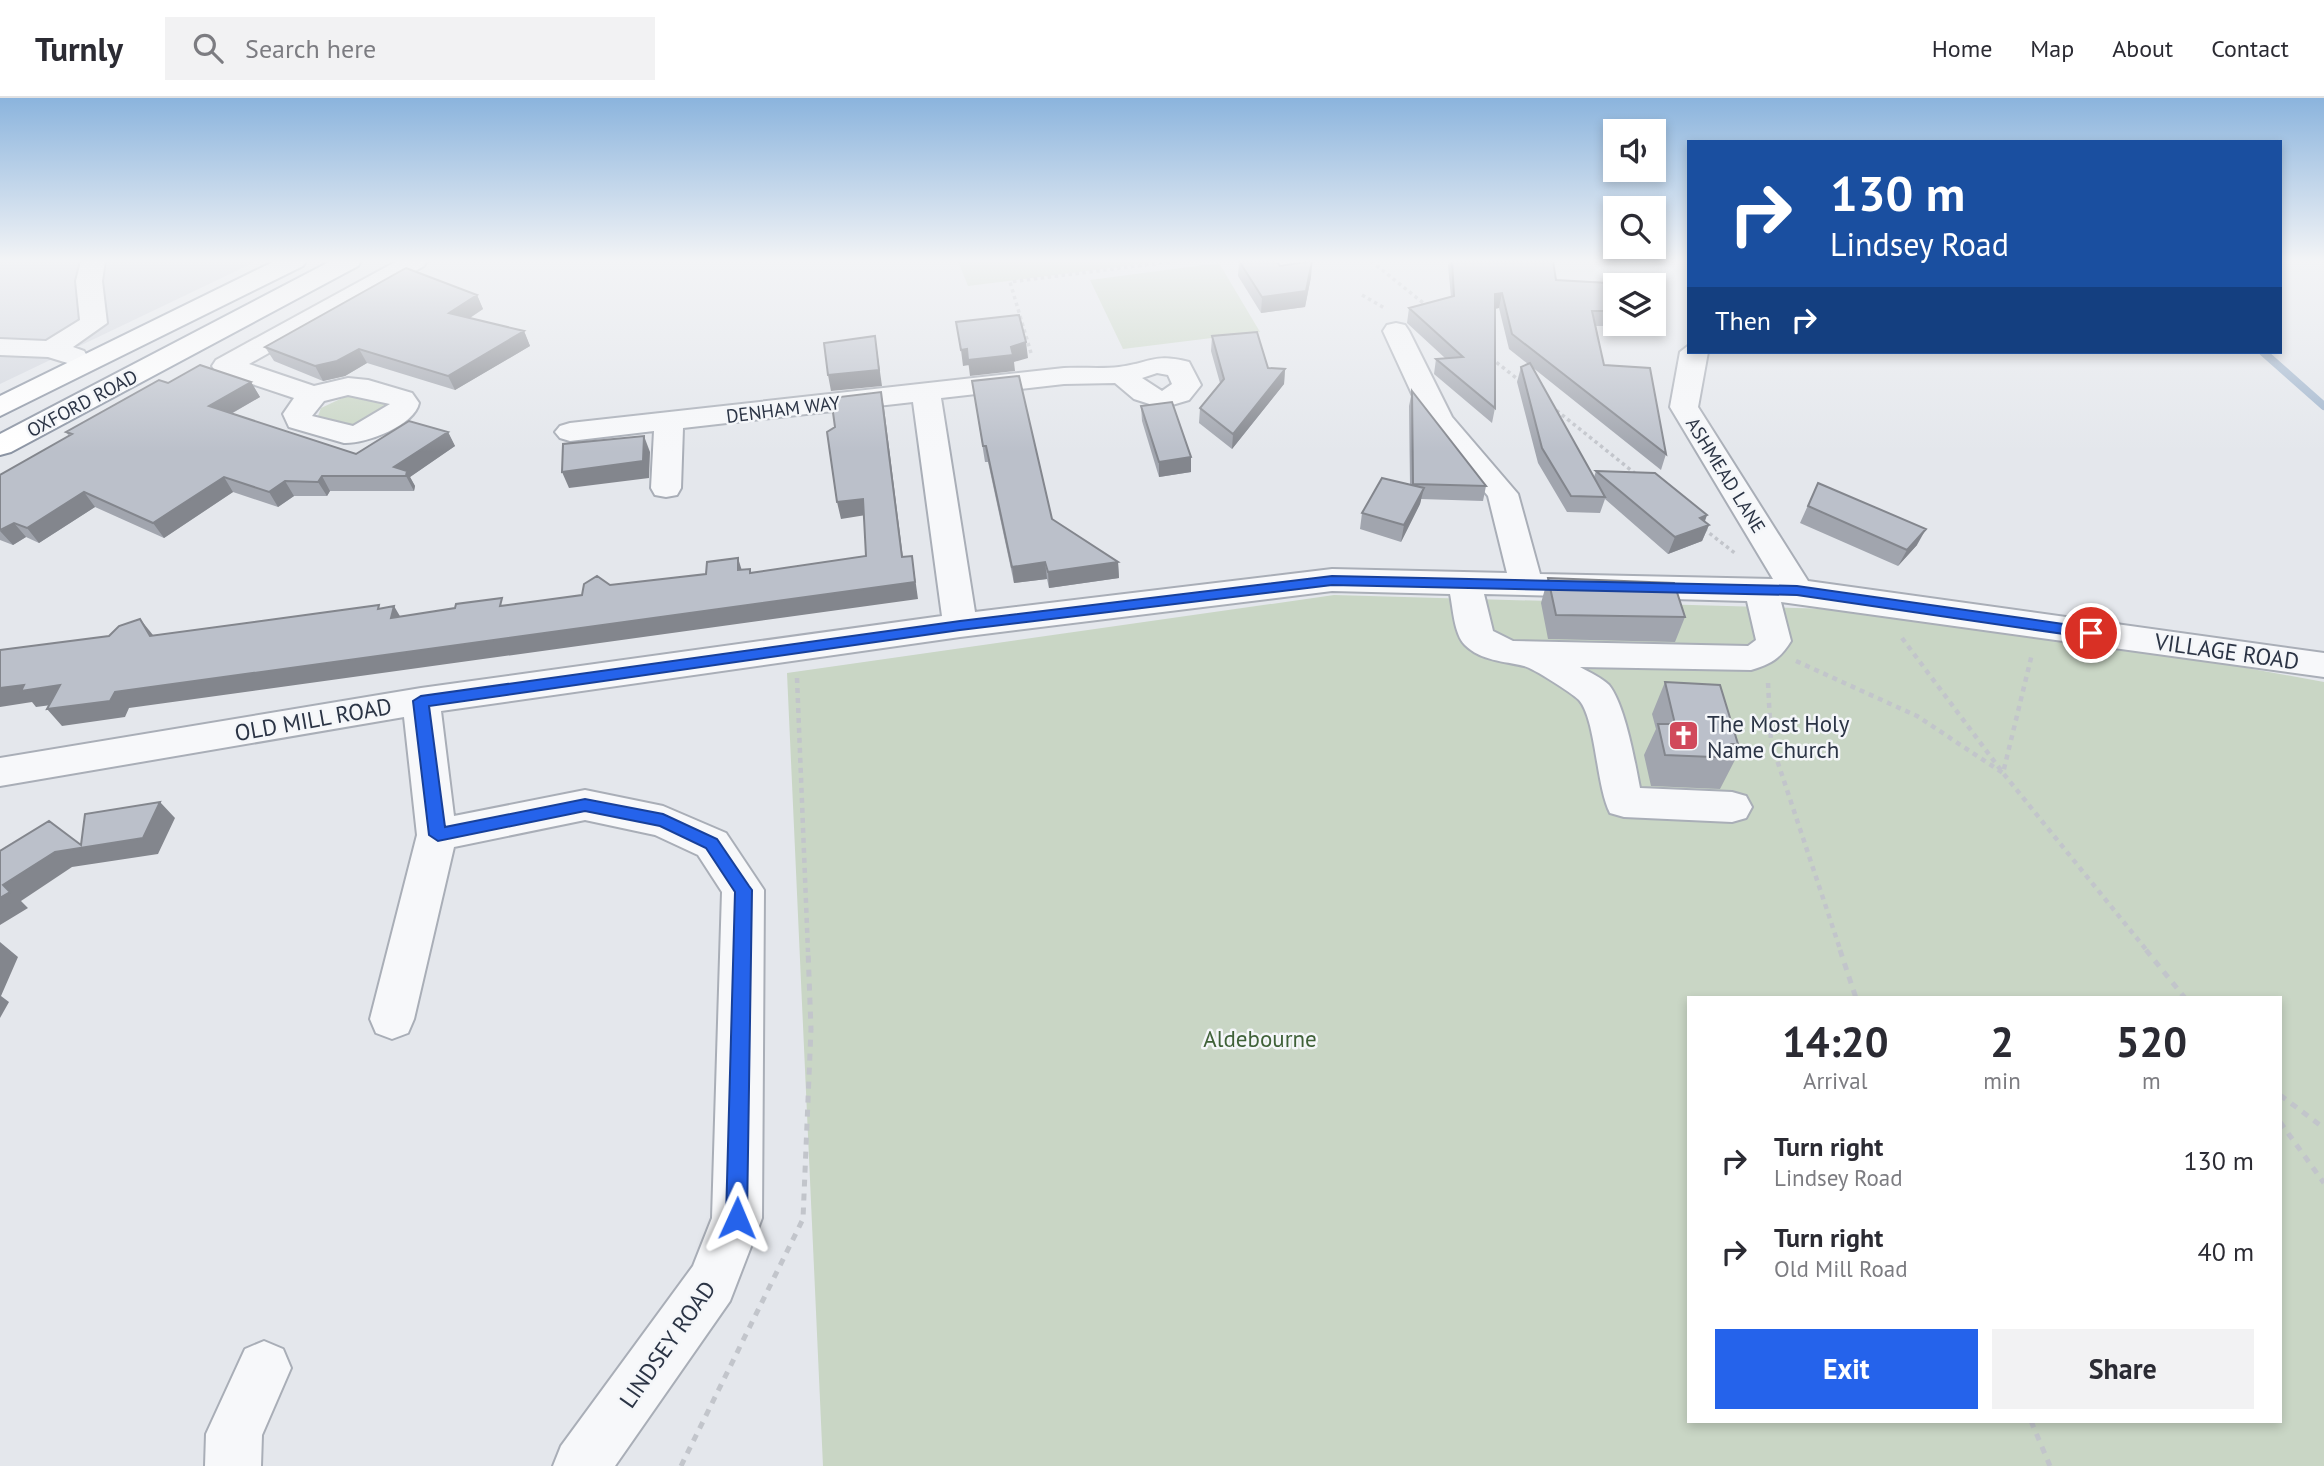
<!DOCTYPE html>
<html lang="en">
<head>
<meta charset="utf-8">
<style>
	:root { --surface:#fff; --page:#f2f2f3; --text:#2b2b33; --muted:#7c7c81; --line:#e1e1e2; --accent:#2563eb }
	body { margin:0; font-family:"PT Sans",sans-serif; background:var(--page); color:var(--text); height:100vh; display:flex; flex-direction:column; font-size:26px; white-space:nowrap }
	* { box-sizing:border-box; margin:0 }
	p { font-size:23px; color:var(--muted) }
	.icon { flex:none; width:38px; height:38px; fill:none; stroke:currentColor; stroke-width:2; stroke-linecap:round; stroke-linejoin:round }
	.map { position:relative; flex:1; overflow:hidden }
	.panel { position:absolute; left:1687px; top:898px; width:595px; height:427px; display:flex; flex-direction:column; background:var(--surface); border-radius:0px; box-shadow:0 4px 10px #0003 }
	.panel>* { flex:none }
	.top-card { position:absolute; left:1687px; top:42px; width:595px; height:214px; border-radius:0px; box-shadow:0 4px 10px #0003; background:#1a4fa0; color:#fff; overflow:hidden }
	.fabs { position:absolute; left:1603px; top:21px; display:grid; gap:14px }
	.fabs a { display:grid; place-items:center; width:63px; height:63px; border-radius:0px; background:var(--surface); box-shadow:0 4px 10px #0003; font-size:35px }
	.pin { position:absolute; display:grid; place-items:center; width:60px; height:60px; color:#fff; margin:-30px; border:4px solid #fff; border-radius:50%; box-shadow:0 2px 7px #0007 }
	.me { position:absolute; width:77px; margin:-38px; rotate:1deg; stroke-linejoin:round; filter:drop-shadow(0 0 5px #0008) }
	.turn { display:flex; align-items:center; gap:24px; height:147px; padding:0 28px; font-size:32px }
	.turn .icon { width:91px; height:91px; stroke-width:2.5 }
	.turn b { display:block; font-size:49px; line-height:60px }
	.then { display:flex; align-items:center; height:66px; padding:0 28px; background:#0003; gap:14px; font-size:26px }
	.eta { display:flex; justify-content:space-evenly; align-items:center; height:119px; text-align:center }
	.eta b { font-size:42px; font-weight:800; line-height:49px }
	.primary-button { display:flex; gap:14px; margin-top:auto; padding:14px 28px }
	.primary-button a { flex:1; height:80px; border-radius:0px; background:var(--accent); color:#fff; font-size:28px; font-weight:800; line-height:80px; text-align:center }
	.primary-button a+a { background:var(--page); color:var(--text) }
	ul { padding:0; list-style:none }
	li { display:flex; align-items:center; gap:21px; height:91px; padding:0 28px }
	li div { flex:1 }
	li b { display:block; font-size:26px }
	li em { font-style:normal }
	header { display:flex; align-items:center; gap:42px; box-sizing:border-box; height:98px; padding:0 35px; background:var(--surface); border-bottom:2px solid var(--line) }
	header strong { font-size:33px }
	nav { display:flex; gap:38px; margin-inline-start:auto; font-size:24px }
	.search { width:490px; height:63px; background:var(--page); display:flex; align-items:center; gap:18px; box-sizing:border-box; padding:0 24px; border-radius:0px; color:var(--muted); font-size:26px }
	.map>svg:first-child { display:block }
	.built { fill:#d2d6de }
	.green { fill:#c9d6c5; fill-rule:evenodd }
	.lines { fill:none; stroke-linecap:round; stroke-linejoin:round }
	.stream { stroke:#9fb4cc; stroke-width:8 }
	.minor-casing { stroke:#a9aeb7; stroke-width:4 }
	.highway-casing { stroke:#8b94a3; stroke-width:4 }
	.path-far2 { stroke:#c2c5cb; stroke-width:3.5; stroke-dasharray:3.5 3.5; stroke-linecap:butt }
	.path-far1 { stroke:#c2c5cb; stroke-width:4.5; stroke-dasharray:5 5; stroke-linecap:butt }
	.path { stroke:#c2c5cb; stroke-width:5; stroke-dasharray:7 7; stroke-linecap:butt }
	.minor { fill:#f7f8fa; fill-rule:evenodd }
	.highway { fill:#fff; fill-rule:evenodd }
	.wall { fill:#a1a5ae }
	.shaded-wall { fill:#83868d }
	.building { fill:#bbc0ca; stroke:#83868d; stroke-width:2 }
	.route { fill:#2563eb; stroke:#184099; stroke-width:2 }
	.labels { text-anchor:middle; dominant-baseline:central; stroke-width:5; stroke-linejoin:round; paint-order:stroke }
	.far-street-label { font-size:19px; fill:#2b3445; stroke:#f4f6f9 }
	.street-label { font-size:23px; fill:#2b3445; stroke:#f4f6f9 }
	.poi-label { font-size:23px; fill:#2b3445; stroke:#f4f6f9; text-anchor:start }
	.park-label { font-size:23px; fill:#3f6138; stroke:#f4f6f9 }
</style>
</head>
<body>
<header>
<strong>Turnly</strong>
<div class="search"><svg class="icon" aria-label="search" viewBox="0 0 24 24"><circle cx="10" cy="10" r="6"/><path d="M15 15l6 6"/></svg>Search here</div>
<nav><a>Home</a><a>Map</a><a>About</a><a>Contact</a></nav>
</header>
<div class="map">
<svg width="2324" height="1368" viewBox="0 0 2324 1368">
	<rect width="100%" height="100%" fill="#e4e7ec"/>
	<path class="built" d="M0,163H257L0,286Z"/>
	<path class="green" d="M958,163H1165L968,188Z
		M1219,165L1260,234L1123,251L1090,182Z
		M351,296L389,306L391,308L357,330L318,318L321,310Z
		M1334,497L1938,514L2324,584V1368H823L787,575ZM1689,900H2280V1323H1689Z"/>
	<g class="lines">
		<path class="stream" d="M2263,254L2324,308"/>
		<defs>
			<path id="minor" d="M81,163H105L102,183L107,225L73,249L84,253L88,259L84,265L74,267L48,259L0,257V241L46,243L80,222L76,183Z
				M397,163H427L424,168L249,266L314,288L348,280L368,282L412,295L419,305C414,328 365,346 344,345L289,329L283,316L294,300L216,274L212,268L216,262ZM348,297L390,306L353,328L312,318L324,303Z
				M1396,225L1405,227L1409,233L1452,319L1518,396L1540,476L1773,481L1670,309L1680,254L1689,247V254H1708L1698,309L1808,483L2324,555V579L1781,504L1791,543C1780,561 1771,566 1751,572L1580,569C1589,574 1602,580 1609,587C1625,607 1635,664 1640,690L1732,694L1746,698L1752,709L1746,720L1732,724L1624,719L1610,715C1596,688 1596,621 1579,602C1572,595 1533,570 1524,568C1504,563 1481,563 1465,547C1454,536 1453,510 1450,496L1332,493L960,539L441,613L454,718L585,692L663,708L726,735L764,792L762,1120L730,1203L615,1368H553L561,1348L693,1168L712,1120L722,794L698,757L655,737L585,722L454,749L414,921L408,935L392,941L376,935L370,921L417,737L404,619L0,688V660L421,590L942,518L913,304L683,330L681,390L677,397L666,399L655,397L651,390L654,333L570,343L560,340L555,334L560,328L570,325L1064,270C1082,269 1101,271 1119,269C1151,265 1153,255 1189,264L1201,287L1189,302L1162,310L1134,301L1115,285L1064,286L941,300L975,514L1332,471L1507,475L1488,398L1424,322L1383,233L1387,227ZM1157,275L1168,277L1172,286L1162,293L1142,280ZM1484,496L1747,503L1756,542L1748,548L1513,543L1493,533Z
				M264,1243L283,1251L291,1270L262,1337L261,1368H205L206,1336L245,1251Z"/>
			<path id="highway" d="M275,163H306L303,168L0,318V298Z
				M331,163H361L358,168L11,354L0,357V336Z"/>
		</defs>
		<use href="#minor" class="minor-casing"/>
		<use href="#highway" class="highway-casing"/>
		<path class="path-far2" d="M1371,163L1427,208
			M1362,197L1386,211
			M1031,255L1010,184L1176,163
			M1491,260L1520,283
			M1551,308L1637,377
			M1704,431L1736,456"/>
		<path class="path-far1" d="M1902,540L2003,675L2148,854
			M1796,563L1917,618L2003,675L2032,556
			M797,580L808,854
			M1768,585L1771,644L1841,854"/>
		<path class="path" d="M1840,852L1856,900
			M2146,852L2185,900
			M2280,997L2324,1030
			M2280,1024L2324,1085
			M2031,1323L2050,1368
			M681,1368L803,1121L811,931L808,852"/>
		<use href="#minor" class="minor"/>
		<use href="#highway" class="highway"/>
	</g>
	<path class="wall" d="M1239,163L1280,168L1312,163L1311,179L1305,209L1261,215L1238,178Z
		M1449,163H1548L1556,182L1615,187V226H1633L1632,228H1596L1604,267L1666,356L1661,372L1532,269L1594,379L1596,373L1705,423L1709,427L1702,443L1668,456L1605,401L1600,415L1567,414L1538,365L1517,284L1521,269L1528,266L1509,251L1499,210L1495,211V310L1492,325L1434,276L1436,261L1445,260L1407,225L1409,210L1451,199L1448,168Z
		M477,197L483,211L470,220L524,233L530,248L455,292L367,265L345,278L323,283L274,263L265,249Z
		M1212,238L1268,270L1285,271L1284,286L1232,351L1199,325L1200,310L1220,285L1211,253Z
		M972,283L1052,421L1118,464L1119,480L1049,490L1047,481L1014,485L988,364H985Z
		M251,284L260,299L231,316L356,356L448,334L455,348L410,379L415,388L414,393H330L327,398H294L278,409L233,394L164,440L95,409L39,445L26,439L13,447L0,442V377L69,338L66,334L168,285Z
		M1412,293L1486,388L1483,403L1421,401L1420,406L1401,444L1360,431L1362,415L1410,387L1409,308Z
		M1141,308L1191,374L1159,379L1142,323Z
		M1818,385L1917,447L1898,468L1800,425Z
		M1548,480L1685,519L1675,544L1548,541L1541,505Z
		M1665,584L1738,646L1734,654L1736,660L1720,691L1651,688L1644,657L1656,631L1652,616Z"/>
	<path class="shaded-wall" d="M1312,163L1311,179L1305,209L1261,215L1262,199Z
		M1502,195L1499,210L1492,211L1495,196Z
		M477,197L483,211L456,229L449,215Z
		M524,233L530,248L455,292L448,278Z
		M875,238L882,288L831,293L828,277Z
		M1026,244L1028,260L1014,264L1015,273L970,278L968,262Z
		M359,251L367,265L345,278L323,283L315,268Z
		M967,251L969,267L963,268L961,252Z
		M1285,271L1284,286L1232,351L1233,336Z
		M251,284L260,299L218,323L209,308Z
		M881,294L884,310L905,476L902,459Z
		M448,334L455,348L410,379L415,388L414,393L406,378L394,369Z
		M644,338L650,354L649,380L569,390L562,374Z
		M1191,359V374L1159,379V364Z
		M322,378L330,393L327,398L318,384Z
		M224,379L233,394L164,440L153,425Z
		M285,383L294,398L278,409L269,394Z
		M1424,390L1420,406L1401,444L1404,427Z
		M84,394L95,409L39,445L27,430Z
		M863,401L866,417L841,421L837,404Z
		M1707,417L1703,429L1709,427L1702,443L1668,456L1675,439L1700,420Z
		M14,425L26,439L13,447L0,433Z
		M1926,431L1917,447L1898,468L1907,452Z
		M912,458L918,501L129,610L125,619L62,628L47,611L115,594Z
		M738,460L743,476L738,472Z
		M1045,464L1047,481L1014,485L1012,469Z
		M1118,464L1119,480L1049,490L1048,474Z
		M394,508L404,525L391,520Z
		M140,521L153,537L150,538Z
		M24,587H60L74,604L36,609L32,604L0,609V590Z
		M160,704L175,720L158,756L72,769L21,803L28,810L0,827V800L3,787L55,754L143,740Z
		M0,844L18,859L1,898L9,904L0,920Z"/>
	<path class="building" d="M1239,163H1276L1280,168L1312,163L1306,193L1262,199Z
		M1452,163H1553L1556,182L1626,186L1627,187H1615V213H1592L1604,267L1650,270L1666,356L1512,236L1502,195L1495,196V310L1436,261L1463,259L1409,210L1454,198Z
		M406,170L477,197L449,215L524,233L448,278L359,251L337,263L315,268L265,249Z
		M1019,217L1026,244L1011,249L1013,257L968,262L967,251L961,252L956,224Z
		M1257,234L1268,270L1285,271L1233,336L1200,310L1224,281L1212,238Z
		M875,238L879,272L828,277L824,245Z
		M1530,265L1605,399L1571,398L1542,350L1521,269Z
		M200,267L251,284L209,308L356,356L409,323L448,334L394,369L407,373L406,378H322L318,384L285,383L269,394L224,379L153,425L84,394L27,430L14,425L0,432V377L72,336L66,334L159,282L168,285Z
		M1019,278L1052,421L1118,464L1048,474L1045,464L1012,469L986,348H983L972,283Z
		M1412,293L1486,388L1413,386Z
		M881,294L902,459L912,458L915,484L115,594L110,603L47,611L60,587L21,593L24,587L0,590V552L109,538L119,528L140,521L150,538L379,507L378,511L394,508L391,520L455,510L456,506L502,500L500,508L582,497L584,486L597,478L610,487L706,476L707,464L738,460V472L750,471V475L866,458L863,401L837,404L827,334L835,329L831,300Z
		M1172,304L1191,359L1159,364L1141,308Z
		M644,338L643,363L562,374L563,346Z
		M1596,373L1655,375L1707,417L1700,420L1709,427L1675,439Z
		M1382,380L1424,390L1404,427L1362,415Z
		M1818,385L1926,431L1907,452L1808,408Z
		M1548,480L1674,485L1685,519L1556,517Z
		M1665,584L1720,587L1738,646H1731L1736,660L1665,657L1658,626H1675Z
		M160,704L143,740L55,754L3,787L10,794L0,800V753L49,723L81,747L85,716Z"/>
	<linearGradient id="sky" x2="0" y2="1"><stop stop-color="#8bb4dd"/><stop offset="0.46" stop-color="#f3f4f6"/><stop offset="1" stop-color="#f3f4f6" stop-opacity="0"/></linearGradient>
	<rect width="2324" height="354" fill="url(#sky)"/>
	<path class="route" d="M1332,478L1797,488L2091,530L2098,535L2091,540L1797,497L1332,487L960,532L429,608L445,729L585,701L663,716L717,741L749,788L752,792L747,1120L744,1127L737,1130L729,1127L726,1120L735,794L706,750L660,728L585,713L438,743L429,737L413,603L421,598L960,523Z"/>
	<defs>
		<symbol id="church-square" viewBox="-11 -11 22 22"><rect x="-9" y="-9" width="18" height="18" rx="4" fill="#d1495b" stroke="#f4f6f9"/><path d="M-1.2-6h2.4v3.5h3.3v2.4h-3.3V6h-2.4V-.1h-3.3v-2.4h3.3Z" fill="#fff"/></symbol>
	</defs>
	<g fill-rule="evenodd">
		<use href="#church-square" x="1666" y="620" width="35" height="35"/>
	</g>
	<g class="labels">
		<g class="far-street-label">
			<text transform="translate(82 305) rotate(-28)">OXFORD ROAD</text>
			<text transform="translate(783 311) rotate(-7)">DENHAM WAY</text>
			<text transform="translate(1726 377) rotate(58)">ASHMEAD LANE</text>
		</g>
		<g class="street-label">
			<text transform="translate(2227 553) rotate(8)">VILLAGE ROAD</text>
			<text transform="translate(313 621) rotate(-10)">OLD MILL ROAD</text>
			<text transform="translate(667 1246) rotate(-55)">LINDSEY ROAD</text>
		</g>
		<g class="poi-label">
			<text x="1707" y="625">The Most Holy<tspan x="1707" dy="26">Name Church</tspan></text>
		</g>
		<g class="park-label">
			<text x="1260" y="940">Aldebourne</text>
		</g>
	</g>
</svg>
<div class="fabs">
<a><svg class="icon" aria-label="sound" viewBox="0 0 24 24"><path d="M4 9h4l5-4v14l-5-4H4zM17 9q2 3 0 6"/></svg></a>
<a><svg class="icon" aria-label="search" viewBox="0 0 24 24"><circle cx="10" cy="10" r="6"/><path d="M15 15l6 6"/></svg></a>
<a><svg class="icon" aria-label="layers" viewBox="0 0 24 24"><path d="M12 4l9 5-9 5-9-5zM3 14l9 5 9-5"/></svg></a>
</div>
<div class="pin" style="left:2091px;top:535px;background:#d93025"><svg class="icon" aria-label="arrive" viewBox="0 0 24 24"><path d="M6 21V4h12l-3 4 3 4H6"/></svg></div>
<svg class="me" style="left:737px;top:1120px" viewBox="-20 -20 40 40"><path d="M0-17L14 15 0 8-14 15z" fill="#2563eb" stroke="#fff" stroke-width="4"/></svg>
<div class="top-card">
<div class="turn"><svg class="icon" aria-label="right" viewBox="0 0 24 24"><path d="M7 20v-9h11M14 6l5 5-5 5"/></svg><div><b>130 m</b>Lindsey Road</div></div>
<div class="then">Then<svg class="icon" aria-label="right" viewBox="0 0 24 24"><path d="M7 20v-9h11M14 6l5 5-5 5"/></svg></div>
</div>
<section class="panel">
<div class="eta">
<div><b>14:20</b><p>Arrival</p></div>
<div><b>2</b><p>min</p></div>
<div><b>520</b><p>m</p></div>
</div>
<ul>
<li><svg class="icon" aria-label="right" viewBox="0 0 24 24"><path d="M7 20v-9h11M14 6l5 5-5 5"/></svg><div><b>Turn right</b><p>Lindsey Road</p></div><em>130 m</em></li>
<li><svg class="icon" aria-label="right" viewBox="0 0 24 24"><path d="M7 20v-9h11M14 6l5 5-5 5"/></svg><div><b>Turn right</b><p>Old Mill Road</p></div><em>40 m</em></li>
</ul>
<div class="primary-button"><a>Exit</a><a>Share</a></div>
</section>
</div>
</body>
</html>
